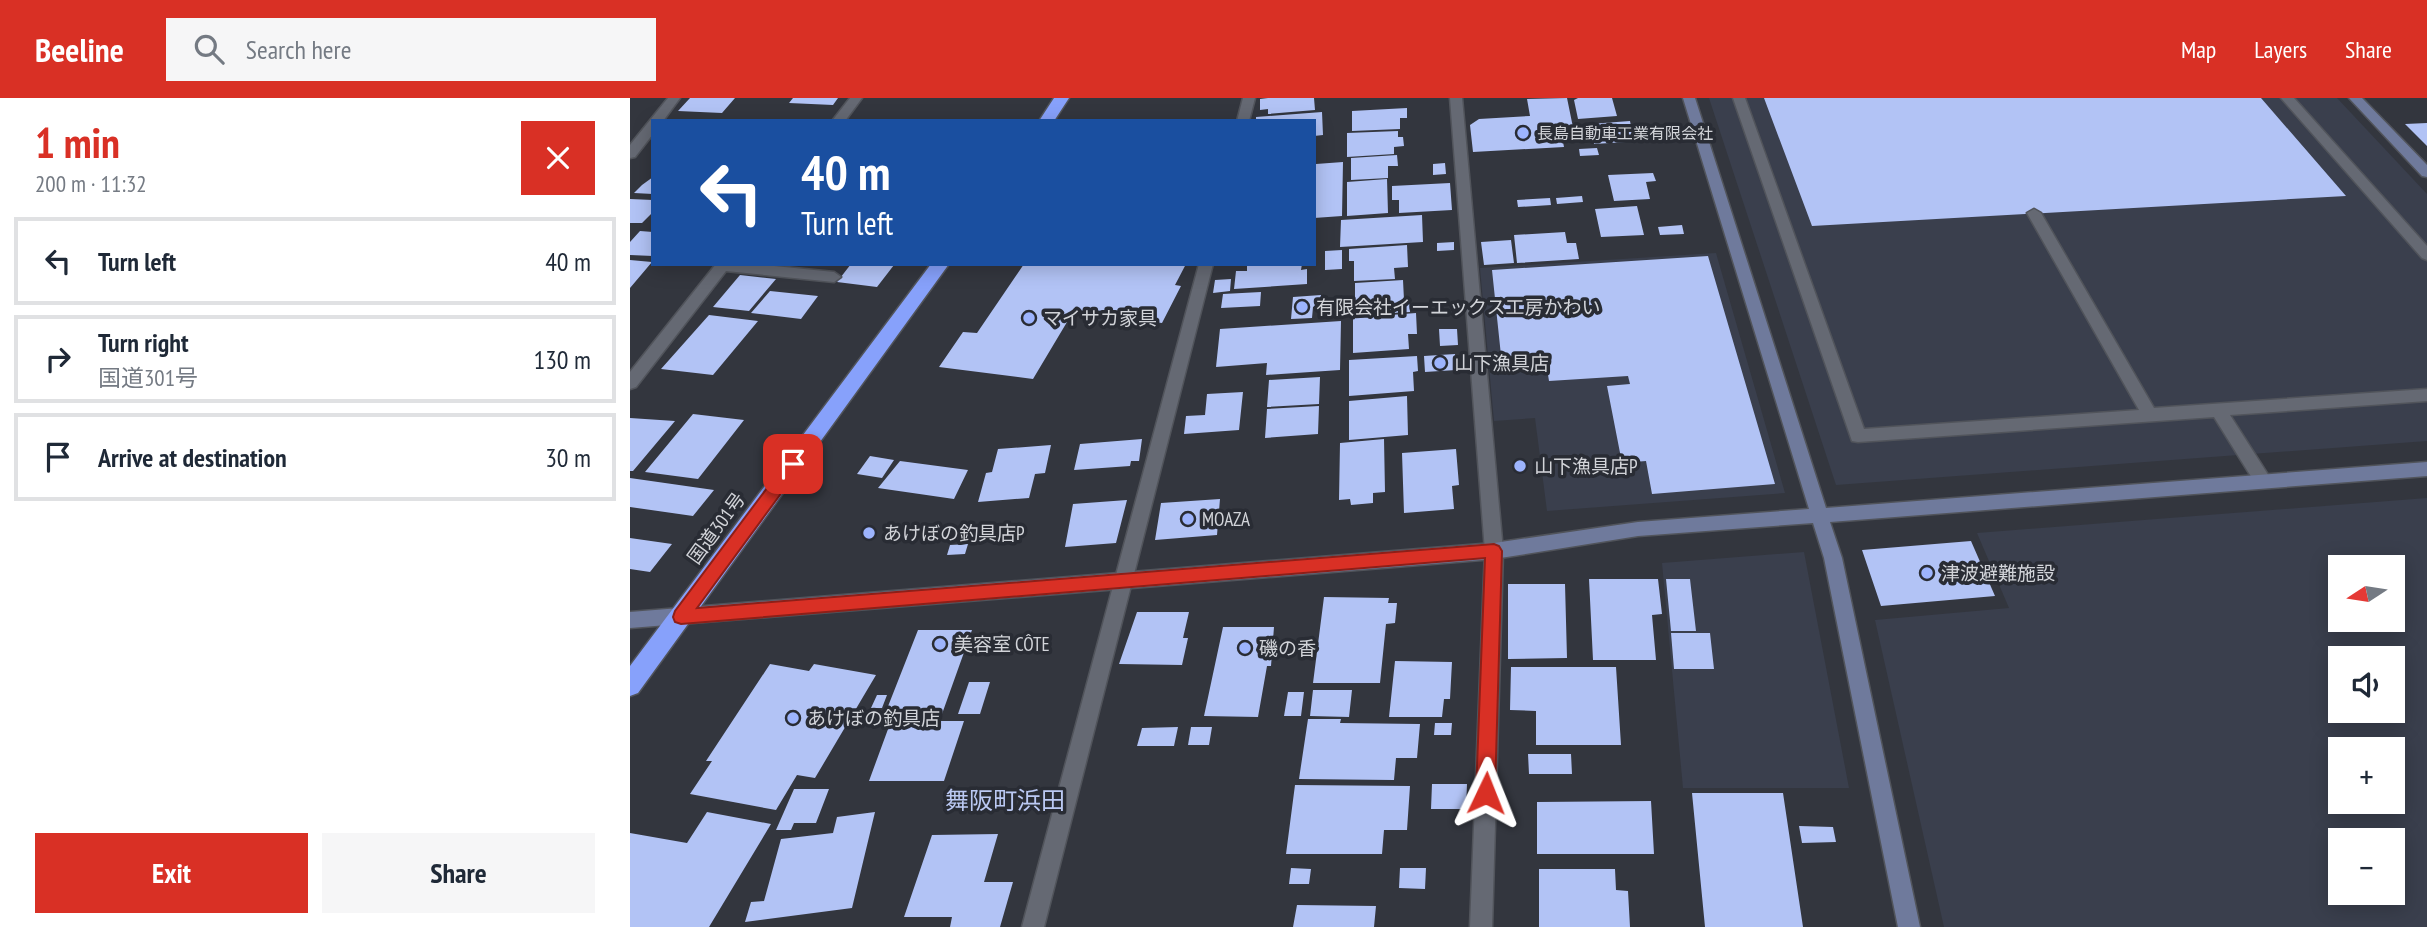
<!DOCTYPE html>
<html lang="en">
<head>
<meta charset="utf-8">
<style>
	:root { --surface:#fff; --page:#f6f6f7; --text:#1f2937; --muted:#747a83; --line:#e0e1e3; --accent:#d93025 }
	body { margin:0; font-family:"PT Sans Narrow","Noto Sans JP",sans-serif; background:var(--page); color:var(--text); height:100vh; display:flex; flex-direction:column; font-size:26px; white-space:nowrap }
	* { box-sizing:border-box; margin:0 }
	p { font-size:23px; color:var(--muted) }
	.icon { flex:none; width:38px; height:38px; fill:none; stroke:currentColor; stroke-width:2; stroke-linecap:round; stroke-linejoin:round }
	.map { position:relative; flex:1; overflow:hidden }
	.details { display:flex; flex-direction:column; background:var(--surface); width:630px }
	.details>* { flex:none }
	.guide { position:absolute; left:21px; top:21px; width:665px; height:147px; border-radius:0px; box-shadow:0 4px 18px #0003; background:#1a4fa0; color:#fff; overflow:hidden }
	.needle { width:46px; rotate:258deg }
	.buttons { position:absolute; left:1698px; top:457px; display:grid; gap:14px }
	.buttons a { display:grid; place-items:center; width:77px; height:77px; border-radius:0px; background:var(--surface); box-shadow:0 4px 18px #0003; font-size:35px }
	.pin { position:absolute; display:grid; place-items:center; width:60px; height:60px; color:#fff; margin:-30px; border-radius:14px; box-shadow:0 4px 10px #0006 }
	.me { position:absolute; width:77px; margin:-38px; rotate:2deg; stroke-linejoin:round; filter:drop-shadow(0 0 5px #0008) }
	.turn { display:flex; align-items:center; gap:24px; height:147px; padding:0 35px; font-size:32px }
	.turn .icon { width:91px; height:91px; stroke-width:2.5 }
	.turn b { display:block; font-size:49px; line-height:60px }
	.round { display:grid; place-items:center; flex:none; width:74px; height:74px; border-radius:0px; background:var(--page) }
	.summary { display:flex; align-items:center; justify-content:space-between; height:119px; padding:0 35px }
	h1 { font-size:42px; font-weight:700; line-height:52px; color:var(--accent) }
	.primary-button { display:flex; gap:14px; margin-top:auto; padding:14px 35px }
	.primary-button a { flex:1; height:80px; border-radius:0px; background:var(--accent); color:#fff; font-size:28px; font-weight:700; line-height:80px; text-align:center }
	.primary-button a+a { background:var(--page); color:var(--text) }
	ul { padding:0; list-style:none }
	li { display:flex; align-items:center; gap:21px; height:88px; margin:0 14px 10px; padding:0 21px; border:4px solid var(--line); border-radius:0px }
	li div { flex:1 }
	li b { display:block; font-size:26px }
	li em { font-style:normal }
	header { display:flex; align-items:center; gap:42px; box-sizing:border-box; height:98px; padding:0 35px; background:var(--accent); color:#fff }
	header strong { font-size:33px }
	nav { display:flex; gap:38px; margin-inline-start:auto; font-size:24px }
	.search { width:490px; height:63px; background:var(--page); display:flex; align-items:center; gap:18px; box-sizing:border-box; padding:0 24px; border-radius:0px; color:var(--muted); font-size:26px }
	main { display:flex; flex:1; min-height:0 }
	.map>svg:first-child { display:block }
	.built { fill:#3a3f4d; fill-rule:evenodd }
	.building { fill:#b2c3f5 }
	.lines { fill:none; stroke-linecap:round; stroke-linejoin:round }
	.lane-casing { stroke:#51545b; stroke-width:3 }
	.street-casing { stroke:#51545b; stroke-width:3 }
	.secondary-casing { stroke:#51545b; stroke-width:3 }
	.highway-casing { stroke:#51545b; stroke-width:3 }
	.lane { fill:#656973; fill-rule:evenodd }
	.street { fill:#656973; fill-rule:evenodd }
	.secondary { fill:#6f7a9c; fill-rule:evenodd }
	.highway { fill:#87a1fb; fill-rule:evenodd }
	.route { fill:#d93025; stroke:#8d1f18; stroke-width:2 }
	.poi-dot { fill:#9db4fd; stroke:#292c34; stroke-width:2.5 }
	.labels { text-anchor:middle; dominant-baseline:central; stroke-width:7; stroke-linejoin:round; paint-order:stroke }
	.far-poi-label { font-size:16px; fill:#d2d4d9; stroke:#292c34; text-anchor:start }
	.poi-label { font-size:19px; fill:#d2d4d9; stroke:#292c34; text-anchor:start }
	.street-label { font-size:19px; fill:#d2d4d9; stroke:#292c34 }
	.near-neighbourhood-label { font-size:24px; fill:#bbc9f3; stroke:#292c34 }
</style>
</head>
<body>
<header>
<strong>Beeline</strong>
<div class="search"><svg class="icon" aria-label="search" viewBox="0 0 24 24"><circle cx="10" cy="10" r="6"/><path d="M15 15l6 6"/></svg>Search here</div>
<nav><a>Map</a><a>Layers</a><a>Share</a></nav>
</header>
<main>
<section class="details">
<div class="summary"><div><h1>1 min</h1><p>200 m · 11:32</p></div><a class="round" style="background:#d93025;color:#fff"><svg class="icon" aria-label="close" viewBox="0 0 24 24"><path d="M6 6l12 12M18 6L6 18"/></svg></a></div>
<ul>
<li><svg class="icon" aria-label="left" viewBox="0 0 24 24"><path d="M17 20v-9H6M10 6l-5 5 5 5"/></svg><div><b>Turn left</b></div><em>40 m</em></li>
<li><svg class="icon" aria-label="right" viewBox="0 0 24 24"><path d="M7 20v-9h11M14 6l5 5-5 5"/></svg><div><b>Turn right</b><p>国道301号</p></div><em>130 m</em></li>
<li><svg class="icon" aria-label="arrive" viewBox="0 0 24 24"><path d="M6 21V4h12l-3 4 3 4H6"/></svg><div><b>Arrive at destination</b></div><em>30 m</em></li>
</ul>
<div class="primary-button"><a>Exit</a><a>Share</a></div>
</section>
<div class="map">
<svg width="1797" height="829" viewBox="0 0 1797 829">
	<rect width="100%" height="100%" fill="#33363e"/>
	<path class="built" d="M1079,0H1707L1797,96V343L1206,387Z
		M1086,155L1155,395L917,413L905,320L864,323L850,170Z
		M1797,400V829H1314L1245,522L1379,510L1347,435ZM1710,469H1762V522H1710ZM1762,560V612H1710V560ZM1710,651H1762V704H1710ZM1710,742H1762V794H1710Z
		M1174,454L1219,690H1053L1032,465Z"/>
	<path class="building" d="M60,0H105L92,15L48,13Z
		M163,0H208L203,7L159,5Z
		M638,0H684L685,12L638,16V11L630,12V1Z
		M937,0L946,44H933L934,49L843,54L840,27L849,21L900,18L897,1Z
		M948,0H982L987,18L948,21L944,2Z
		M1134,0H1631L1716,98L1182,128Z
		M777,10V20H770V31L722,33V13Z
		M692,14L693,37L684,38V23H626V19Z
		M1000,23L1002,33L1009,32L1012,43L964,46L960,26Z
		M1797,25V48L1775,26Z
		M768,33V39H773L774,48L764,49V56L717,59V35Z
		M967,50L969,57L950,58L949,51Z
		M767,57L768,68H758V80L721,82V60Z
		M713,64L712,118L684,120L686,66Z
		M815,65L816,76L803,77V66Z
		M1023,75L1026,83L1016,84L1020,101L984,103L978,77Z
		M23,79V96L4,95L12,87Z
		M757,81L758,115L717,118V84Z
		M820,85L822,112L769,115V102H762V88Z
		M952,98L953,104L927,106L926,100Z
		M920,100L921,107L888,109L887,102Z
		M0,101L23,102V114L12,125H0Z
		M1007,108L1014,137L971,139L965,111Z
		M792,117L793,144L710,149L711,122Z
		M1052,127L1054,136L1030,137L1028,129Z
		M10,133L23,134V158L0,157V144Z
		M935,134L937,145H946L949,161L887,165L884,137Z
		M881,142L884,165L854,167L851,144Z
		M824,144V152L807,153V145Z
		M777,147L778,169L764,170L765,181L724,183V163H719V151Z
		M712,152V171L695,172V153Z
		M1078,158L1145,386L1022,396L1016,363L992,365L977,288L1000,286L998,278L919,283L916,264L872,267L862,172Z
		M0,162L22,164L0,190Z
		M221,166H256L264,167L247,189L207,184Z
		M394,166H556L545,187L551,188L532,225L443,214L403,281L309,269L333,234L347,235Z
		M617,166H672L671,172L677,171V186L604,191L606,173H617Z
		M110,177L146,181L119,213L83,209Z
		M601,181L600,193L583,195L585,182Z
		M773,182L774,202H779L780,214L725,217V185Z
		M140,193L188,198L171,221L121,215Z
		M631,194L630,208L591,210L593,196Z
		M691,197V208L683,209L682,220L661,221L663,199Z
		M786,215L787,236H778L779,251L723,255V220Z
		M79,217L128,223L83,277L31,271Z
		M711,223L710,272L636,277L637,265L586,269L590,231Z
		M809,231H827L828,247L810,248Z
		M825,256L826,272L795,274L794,258Z
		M787,258L788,273L783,274L784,293L719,298V262Z
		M690,279L689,306L637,309L639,282Z
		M613,294L609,332L554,336L556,318L575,317L577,296Z
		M777,298L778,337L719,342V303Z
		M689,308L688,336L635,340L637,311Z
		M63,316L114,322L68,381L15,374Z
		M0,320L45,323L3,373H0Z
		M512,341L509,363H501L500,368L444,372L450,346Z
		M754,341L755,394L743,395V405L721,407L720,401L709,402L710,345Z
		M421,347L415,375L405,376L399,400L348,404L356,375L362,374L368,351Z
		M826,351L829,387L822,388L824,411L774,415L772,355Z
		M240,358L264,362L252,380L227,376Z
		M270,363L338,372L324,401L248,390Z
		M0,380L84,392L63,418L0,409Z
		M590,401L587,437L525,442L531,405Z
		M497,402L486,445L435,449L443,406Z
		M0,440L42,446L20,474L0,471Z
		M1341,443L1365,498L1251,508L1232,452Z
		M338,446L335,456L317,457L320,447Z
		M959,481H1028L1032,516L1022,517L1026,562H963Z
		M1036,481H1060L1066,533H1041Z
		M878,486H935L937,560L878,561Z
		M694,499L759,500L758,505H767L765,525L756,526L750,585H683Z
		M507,514H559L553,540H558L552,567L489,566Z
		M593,529H644L641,568H637L628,619L574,618Z
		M288,532H342L312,616H255Z
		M1041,535H1080L1084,571H1044Z
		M765,563L822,564L820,601H814L812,619H759Z
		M140,566L179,573L184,566L246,577L185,680L167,677L146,712L60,696L82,663H76Z
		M881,569H986L991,647H906V613L880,612Z
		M339,584H360L350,616H328Z
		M683,592H722L719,619L680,618Z
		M658,594H674L671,618H654Z
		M247,597H257L252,610H241Z
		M678,621H711L710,625L790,626L787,660H766L764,682L669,681Z
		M261,623H334L314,683H239Z
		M805,625H822L821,637H804Z
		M548,629L544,648H507L512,630Z
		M561,629H582L579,647H558Z
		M898,656H941L942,676H899Z
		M802,686H837L836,711H801Z
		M665,687L780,688L777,732H754L752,756H656Z
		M164,691H199L186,725H164L161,732H146Z
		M1062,695H1153L1173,829H1075Z
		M1021,703L1024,756H907V704Z
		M77,714L141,726L79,829H0V735L57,745Z
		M245,714L222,810L115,824L121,804L134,803L151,741L203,735L207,719Z
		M1169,728L1203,729L1206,744L1172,745Z
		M368,736L354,784H383L370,829H320L322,819H274L302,737Z
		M661,770L681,771L679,786H659Z
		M770,770H796L795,791L769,790Z
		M909,771H985L986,792L998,793L1000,829H909Z
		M667,807L746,808L744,829H663Z"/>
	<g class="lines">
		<defs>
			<path id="lane" d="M1103,0H1115L1234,331L1509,312L1397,115L1404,111L1411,115L1524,310L1797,291V303L1600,317L1642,383L1639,388H1627L1584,319L1228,344L1222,343Z
				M1651,0H1664L1797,148V162L1792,160Z"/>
			<path id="street" d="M38,0H50L33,23H23V36L5,59L0,60V47Z
				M220,0H232L215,23H202Z
				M613,0H625L619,23H607Z
				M820,0H832L873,453L862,829H840L855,453Z
				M86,166H125L204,174L211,179L204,184L96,173L6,289L0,291V274Z
				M569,166H583L414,829H392Z"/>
			<path id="secondary" d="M1053,0H1065L1196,410L1797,364V378L1200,424L1212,460L1290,829H1268L1194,460L1183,425L1008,438L864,461L0,530V514L864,445L1008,424L1179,411Z
				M1719,0H1732L1797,67V79L1792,78Z"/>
			<path id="highway" d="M424,0H439L424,23H409Z
				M301,166H319L8,595L0,598V568Z"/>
		</defs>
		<use href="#lane" class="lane-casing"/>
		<use href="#street" class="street-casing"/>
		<use href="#secondary" class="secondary-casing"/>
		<use href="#highway" class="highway-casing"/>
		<use href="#lane" class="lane"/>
		<use href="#street" class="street"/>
		<use href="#secondary" class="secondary"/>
		<use href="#highway" class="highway"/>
	</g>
	<path class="route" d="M163,360L169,362L171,366L169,371L67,510L864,446L869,448L872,453L865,695L862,701L856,704L849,701L846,695L855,460L51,526L45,524L43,519L45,513L158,362Z"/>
	<g class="poi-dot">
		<circle cx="893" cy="35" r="7"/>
		<circle cx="672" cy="209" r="7"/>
		<circle cx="399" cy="220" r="7"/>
		<circle cx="810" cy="265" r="7"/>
		<circle cx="890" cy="368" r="7"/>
		<circle cx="558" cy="421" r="7"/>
		<circle cx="239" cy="435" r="7"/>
		<circle cx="1297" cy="475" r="7"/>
		<circle cx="310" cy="546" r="7"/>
		<circle cx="615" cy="550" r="7"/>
		<circle cx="163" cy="620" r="7"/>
	</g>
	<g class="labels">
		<g class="far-poi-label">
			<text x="907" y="35">長島自動車工業有限会社</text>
		</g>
		<g class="poi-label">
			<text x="686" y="209">有限会社イーエックス工房かわい</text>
			<text x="413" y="220">マイサカ家具</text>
			<text x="824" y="265">山下漁具店</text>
			<text x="904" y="368">山下漁具店P</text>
			<text x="572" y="421">MOAZA</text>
			<text x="253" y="435">あけぼの釣具店P</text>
			<text x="1311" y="475">津波避難施設</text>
			<text x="324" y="546">美容室 CÔTE</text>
			<text x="629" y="550">磯の香</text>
			<text x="177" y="620">あけぼの釣具店</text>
		</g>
		<g class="street-label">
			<text transform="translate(86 430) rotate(-54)">国道301号</text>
		</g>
		<g class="near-neighbourhood-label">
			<text x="375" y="702">舞阪町浜田</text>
		</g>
	</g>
</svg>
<div class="buttons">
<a><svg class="needle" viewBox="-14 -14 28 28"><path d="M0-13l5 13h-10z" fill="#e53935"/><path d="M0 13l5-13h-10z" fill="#747a83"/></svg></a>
<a><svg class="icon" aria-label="sound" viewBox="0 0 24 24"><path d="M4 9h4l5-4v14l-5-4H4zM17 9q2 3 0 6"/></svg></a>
<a>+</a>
<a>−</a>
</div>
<div class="pin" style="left:163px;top:366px;background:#d93025"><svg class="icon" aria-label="arrive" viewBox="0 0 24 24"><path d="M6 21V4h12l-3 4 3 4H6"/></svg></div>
<svg class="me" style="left:856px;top:695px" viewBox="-20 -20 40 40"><path d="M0-17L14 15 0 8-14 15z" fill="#d93025" stroke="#fff" stroke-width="4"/></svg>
<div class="guide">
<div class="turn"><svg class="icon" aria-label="left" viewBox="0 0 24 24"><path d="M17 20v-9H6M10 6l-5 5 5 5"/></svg><div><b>40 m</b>Turn left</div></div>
</div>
</div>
</main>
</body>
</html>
